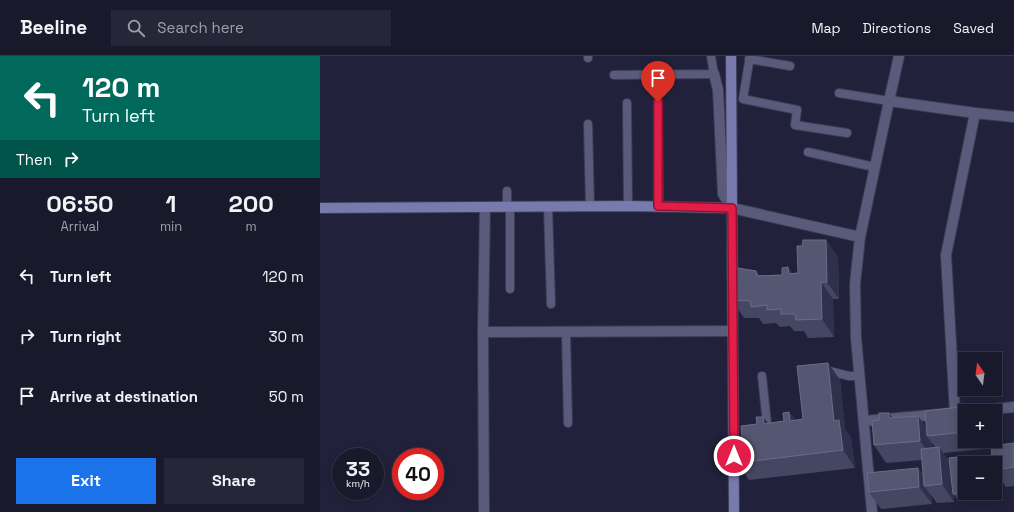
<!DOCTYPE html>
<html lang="en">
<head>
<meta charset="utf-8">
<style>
	:root { --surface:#19192c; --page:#262638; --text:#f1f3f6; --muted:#9fa0a9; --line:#373848; --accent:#1a73e8 }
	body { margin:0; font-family:"Space Grotesk",sans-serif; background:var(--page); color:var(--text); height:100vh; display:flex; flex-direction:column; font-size:15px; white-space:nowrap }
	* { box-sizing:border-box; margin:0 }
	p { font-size:13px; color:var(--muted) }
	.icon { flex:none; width:22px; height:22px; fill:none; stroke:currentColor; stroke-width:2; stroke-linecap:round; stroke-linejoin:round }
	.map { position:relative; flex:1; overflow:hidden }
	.panel { display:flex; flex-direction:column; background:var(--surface); width:320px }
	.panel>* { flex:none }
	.hud { background:#00695c; color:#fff; overflow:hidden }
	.needle { width:26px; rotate:346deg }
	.fabs { position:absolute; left:638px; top:296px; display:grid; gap:8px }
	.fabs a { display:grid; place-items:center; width:44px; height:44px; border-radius:0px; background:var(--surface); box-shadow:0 2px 10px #0003,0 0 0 1px var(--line); font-size:20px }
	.speed { position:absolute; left:12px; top:392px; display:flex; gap:8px; font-size:20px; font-weight:700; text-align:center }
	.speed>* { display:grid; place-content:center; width:52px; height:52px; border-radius:50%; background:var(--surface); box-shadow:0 2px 10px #0003,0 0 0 1px var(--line); line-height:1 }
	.speed small { font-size:10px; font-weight:400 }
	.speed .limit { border:6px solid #d22; background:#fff; color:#111 }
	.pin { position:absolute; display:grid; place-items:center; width:34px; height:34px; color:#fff; margin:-41px -17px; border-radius:50% 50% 50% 0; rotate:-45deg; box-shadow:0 0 4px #0007 }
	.pin .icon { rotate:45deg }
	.me { position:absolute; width:44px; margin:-22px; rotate:0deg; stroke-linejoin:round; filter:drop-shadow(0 0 3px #0008) }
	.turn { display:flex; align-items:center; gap:14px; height:84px; padding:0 16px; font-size:18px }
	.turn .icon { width:52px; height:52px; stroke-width:2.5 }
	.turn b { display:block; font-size:28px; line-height:34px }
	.then { display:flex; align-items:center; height:38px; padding:0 16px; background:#0003; gap:8px; font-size:15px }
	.eta { display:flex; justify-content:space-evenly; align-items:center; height:68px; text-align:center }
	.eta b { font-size:24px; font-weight:700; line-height:28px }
	.cta { display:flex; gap:8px; margin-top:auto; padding:8px 16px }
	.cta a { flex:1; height:46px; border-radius:0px; background:var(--accent); color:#fff; font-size:16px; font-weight:700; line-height:46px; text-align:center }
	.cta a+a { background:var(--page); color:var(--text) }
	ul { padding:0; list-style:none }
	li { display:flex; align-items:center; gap:12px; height:60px; padding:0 16px }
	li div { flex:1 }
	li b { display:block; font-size:15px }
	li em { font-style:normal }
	header { display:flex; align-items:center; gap:24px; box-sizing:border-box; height:56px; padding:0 20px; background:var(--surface); border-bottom:1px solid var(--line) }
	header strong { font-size:19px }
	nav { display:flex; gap:22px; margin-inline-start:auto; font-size:14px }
	.search { width:280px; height:36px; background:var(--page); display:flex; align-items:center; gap:10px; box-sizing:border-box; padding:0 14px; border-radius:0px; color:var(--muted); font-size:15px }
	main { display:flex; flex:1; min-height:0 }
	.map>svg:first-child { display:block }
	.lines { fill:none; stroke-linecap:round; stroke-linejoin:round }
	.lane-casing { stroke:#3c3c55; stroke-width:10 }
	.street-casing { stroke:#3c3c55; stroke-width:12 }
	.secondary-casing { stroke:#3c3c55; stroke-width:12 }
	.lane { stroke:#5a5b7b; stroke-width:8 }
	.street { stroke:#5a5b7b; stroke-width:10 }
	.secondary { stroke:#7879ad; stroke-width:10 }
	.wall { fill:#454662; fill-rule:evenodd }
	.shaded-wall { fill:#2f304c }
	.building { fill:#555671; stroke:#6b6c86 }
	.route-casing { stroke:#92132f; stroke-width:10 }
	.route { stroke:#e11d48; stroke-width:7 }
</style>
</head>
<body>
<header>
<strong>Beeline</strong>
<div class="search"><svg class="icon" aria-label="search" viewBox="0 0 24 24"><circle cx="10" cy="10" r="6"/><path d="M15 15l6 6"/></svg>Search here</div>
<nav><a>Map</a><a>Directions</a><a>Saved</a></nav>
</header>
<main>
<section class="panel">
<div class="hud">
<div class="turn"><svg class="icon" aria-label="left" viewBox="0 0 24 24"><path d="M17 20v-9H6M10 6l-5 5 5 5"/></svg><div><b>120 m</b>Turn left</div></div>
<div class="then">Then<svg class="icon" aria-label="right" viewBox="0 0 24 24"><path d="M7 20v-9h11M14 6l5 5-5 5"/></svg></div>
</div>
<div class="eta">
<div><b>06:50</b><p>Arrival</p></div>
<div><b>1</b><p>min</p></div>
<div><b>200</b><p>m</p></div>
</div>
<ul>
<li><svg class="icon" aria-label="left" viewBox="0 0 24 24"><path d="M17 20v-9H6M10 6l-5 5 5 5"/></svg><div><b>Turn left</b></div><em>120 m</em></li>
<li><svg class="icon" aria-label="right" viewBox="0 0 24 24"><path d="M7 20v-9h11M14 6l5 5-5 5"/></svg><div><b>Turn right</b></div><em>30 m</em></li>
<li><svg class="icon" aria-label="arrive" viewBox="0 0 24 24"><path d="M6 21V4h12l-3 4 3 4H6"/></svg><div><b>Arrive at destination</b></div><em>50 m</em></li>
</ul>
<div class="cta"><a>Exit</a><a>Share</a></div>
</section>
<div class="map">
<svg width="694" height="456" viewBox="0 0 694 456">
	<rect width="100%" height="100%" fill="#21213b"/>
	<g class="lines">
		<defs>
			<path id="lane" d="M268,0V2
				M430,0L423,43L477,54L475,69L527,77
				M429,3L470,10
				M294,19L394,18L391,0
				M519,37L569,45
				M338,46L339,150
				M307,47L308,150
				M268,68L270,150
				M488,96L554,111
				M187,151V135
				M228,151L231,248
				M190,233V151
				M246,276L248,367
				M505,314L529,320H539
				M442,320L447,368"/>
			<path id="street" d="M394,18L398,34L403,138L412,152L540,181
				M569,45L655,57L694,61
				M163,276L413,275
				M654,355L694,351
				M635,357L626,199L655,57
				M544,365L645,356
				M164,456L163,276L165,151
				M552,456L536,282L535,228L540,181L569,45L579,0"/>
			<path id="secondary" d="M411,0L414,456
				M0,152L308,150L412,152"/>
		</defs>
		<use href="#lane" class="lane-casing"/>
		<use href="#street" class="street-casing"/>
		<use href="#secondary" class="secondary-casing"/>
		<use href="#lane" class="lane"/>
		<use href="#street" class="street"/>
		<use href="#secondary" class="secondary"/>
	</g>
	<path class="wall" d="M506,184L518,201L519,243H513L514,281L488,282L484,275H474L470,270L460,271L456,267L443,268L439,262H424L412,244L436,215L439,219H462L468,211L472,217H478L482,190Z
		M508,307L520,324L525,373L531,382L535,412L429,424L417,407L422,381L437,368L443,361L448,367L464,365L469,356L475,364L483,363Z
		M649,350L653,355H645V385H663L664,393L623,397L630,407H645V437H655V443L638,445L634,438V446L617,447L611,439L612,448L561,453L549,436L598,412L604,420L602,404L566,407L554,389L559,364L569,357L572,362L606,371ZM611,386L615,391L612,392Z
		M694,387V430L686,431L679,421L681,433L675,434V407L672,399Z
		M663,437H675L676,441L667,442Z"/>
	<path class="shaded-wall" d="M506,184L518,201L519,243L507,226Z
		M468,211L480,229L469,218Z
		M501,226L513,243L514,281L502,263Z
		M508,307L520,324L525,373L531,382L535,412L523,394L514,365Z
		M649,350L653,355H650Z
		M469,356L481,374L470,365Z
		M569,357L581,374L569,362Z
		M598,360L611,377L607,380L611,386L613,403L600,385Z
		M443,361L456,378L444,368Z
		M659,385H663L664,393Z
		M619,391L631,408L634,446L622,428Z
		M646,400L651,407H647Z
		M598,412L610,429L604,430L611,439L612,448L599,431Z
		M675,415L679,421L681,433L676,426Z
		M651,437H655V443Z
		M673,437H675L676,441Z"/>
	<path class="building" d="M483,184H506L507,226H501L502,263L476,264L475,258H461V253L447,254V249L431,251L430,245L412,244V211L436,215L437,220L462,219V212L468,211L469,218L478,217L477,190H482Z
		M508,307L514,365L519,364L523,394L417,407L414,382L422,381L421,370L437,368L436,361H443L444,368L464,365L463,357L469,356L470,365L483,363L477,310Z
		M649,350L650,355H645V376L607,380L605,355Z
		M559,357H569V362L598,360L600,385L554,389L552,365L559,364Z
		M694,387V411L675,414V407H673L671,390Z
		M619,391L622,428L604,430L601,393Z
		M672,399L673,407H653L652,402Z
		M646,400L647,407H645V436L633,438L629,402Z
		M598,412L599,431L549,436L547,417Z"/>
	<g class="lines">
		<defs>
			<path id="route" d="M338,46V150L412,152L414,400"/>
		</defs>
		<use href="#route" class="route-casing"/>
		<use href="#route" class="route"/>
	</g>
</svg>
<div class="fabs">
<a><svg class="needle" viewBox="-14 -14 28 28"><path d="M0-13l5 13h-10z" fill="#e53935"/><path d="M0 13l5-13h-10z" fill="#9fa0a9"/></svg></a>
<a>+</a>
<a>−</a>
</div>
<div class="speed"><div>33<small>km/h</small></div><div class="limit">40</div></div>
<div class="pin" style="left:338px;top:46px;background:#d93025"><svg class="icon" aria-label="arrive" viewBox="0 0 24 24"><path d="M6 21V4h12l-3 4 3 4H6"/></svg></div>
<svg class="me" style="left:414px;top:400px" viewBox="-20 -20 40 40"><circle r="17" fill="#e11d48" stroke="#fff" stroke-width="3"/><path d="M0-11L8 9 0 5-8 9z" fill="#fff"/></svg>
</div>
</main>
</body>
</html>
